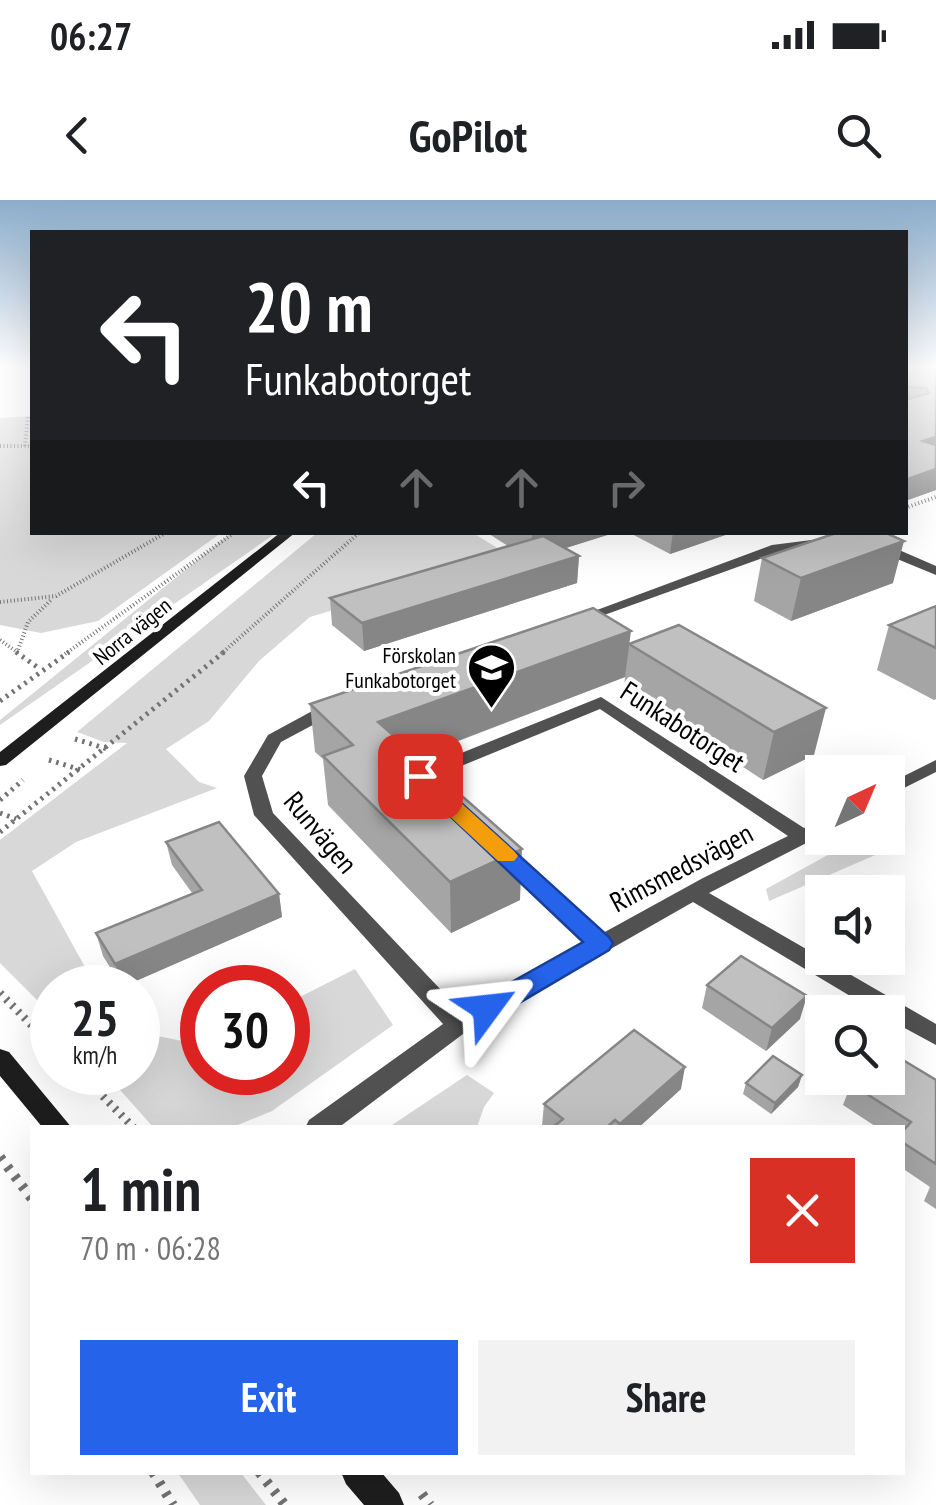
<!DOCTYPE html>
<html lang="en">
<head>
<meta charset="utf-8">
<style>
	:root { --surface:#fff; --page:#f2f2f2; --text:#202124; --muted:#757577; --accent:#2563eb }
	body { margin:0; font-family:"PT Sans Narrow",sans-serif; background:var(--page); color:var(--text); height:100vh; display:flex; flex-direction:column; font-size:38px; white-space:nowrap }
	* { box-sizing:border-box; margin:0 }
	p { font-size:32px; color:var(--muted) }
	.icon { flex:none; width:55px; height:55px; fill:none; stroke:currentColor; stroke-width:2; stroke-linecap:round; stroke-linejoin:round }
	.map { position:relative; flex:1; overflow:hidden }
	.panel { position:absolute; left:30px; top:925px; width:875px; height:350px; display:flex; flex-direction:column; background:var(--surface); border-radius:0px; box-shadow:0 10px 40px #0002 }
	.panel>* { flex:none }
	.top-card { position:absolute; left:30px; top:30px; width:878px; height:305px; border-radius:0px; box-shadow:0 10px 40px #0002; background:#202124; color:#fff; overflow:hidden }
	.needle { width:65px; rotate:44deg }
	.controls { position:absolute; left:805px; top:555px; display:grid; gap:20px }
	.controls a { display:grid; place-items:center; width:100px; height:100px; border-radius:0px; background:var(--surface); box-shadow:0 10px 40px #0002; font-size:50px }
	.speed { position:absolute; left:30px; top:765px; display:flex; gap:20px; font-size:50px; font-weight:700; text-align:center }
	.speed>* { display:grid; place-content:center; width:130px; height:130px; border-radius:50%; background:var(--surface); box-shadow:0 10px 40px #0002; line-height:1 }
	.speed small { font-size:25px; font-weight:400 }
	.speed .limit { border:15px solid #d22; background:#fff; color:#111 }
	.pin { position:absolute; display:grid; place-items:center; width:85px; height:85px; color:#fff; margin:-42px; border-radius:20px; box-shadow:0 5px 15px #0006 }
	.me { position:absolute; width:110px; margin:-55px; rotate:60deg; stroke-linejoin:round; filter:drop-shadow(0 0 8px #0008) }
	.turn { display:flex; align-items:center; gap:35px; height:210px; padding:0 50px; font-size:45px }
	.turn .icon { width:130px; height:130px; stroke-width:2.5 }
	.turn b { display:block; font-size:70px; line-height:85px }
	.lanes { display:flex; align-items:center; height:95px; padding:0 50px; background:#0003; justify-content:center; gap:50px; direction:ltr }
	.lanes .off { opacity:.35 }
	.round { display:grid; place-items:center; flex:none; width:105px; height:105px; border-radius:0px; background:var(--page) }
	.overview { display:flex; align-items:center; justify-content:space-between; height:170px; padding:0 50px }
	h1 { font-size:60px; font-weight:700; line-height:75px }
	.button { display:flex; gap:20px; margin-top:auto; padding:20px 50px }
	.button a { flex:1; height:115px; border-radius:0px; background:var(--accent); color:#fff; font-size:40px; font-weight:700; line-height:115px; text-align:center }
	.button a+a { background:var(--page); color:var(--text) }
	.status { display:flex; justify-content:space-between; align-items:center; height:70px; padding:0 50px; background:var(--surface); direction:ltr }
	.status svg { height:28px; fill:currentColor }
	header { display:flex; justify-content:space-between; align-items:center; height:130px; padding:0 50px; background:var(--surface); font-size:45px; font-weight:700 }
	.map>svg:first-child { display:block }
	.green { fill:#d8d8d8 }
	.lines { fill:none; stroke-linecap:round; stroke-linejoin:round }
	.path-far3 { stroke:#737373; stroke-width:4; stroke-dasharray:1 2.5; stroke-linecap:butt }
	.path-far2 { stroke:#737373; stroke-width:5; stroke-dasharray:2.5 5; stroke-linecap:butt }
	.path-far1 { stroke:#737373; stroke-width:8; stroke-dasharray:2.5 6; stroke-linecap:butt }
	.path { stroke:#737373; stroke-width:10; stroke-dasharray:4 8; stroke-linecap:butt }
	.street { fill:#515151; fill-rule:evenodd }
	.secondary { fill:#1e1e1e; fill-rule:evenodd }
	.wall { fill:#a5a5a5 }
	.shaded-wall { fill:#868686 }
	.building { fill:#c0c0c0; stroke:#868686; stroke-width:2.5; fill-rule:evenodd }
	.route { fill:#2563eb; stroke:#184099; stroke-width:2.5 }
	.slow { fill:#f59e0b }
	.labels { text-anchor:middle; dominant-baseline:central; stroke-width:8; stroke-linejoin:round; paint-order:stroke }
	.far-street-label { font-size:22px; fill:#000; stroke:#fff }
	.far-poi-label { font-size:22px; fill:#000; stroke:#fff; text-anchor:end }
	.street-label { font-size:28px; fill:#000; stroke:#fff }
</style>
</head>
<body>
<div class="status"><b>06:27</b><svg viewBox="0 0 49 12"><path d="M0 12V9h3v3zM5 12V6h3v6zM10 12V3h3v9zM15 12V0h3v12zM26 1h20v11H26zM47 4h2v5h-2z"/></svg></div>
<header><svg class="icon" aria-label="back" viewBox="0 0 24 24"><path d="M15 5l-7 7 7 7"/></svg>GoPilot<svg class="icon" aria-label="search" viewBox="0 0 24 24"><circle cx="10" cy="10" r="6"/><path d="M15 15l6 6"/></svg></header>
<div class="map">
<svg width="936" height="1305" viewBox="0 0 936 1305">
	<rect width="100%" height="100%" fill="#fff"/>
	<path class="green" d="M32,216V332L221,333L98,421L41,433L0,425V218Z
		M231,333H276L0,525V520Z
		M317,333H473L512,357L310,417L259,461L209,521L166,549L199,582L217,588L76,642L32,671L96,787L52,788V815L0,763V640L127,543L104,542L77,532Z
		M855,640L880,653L769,701L766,689Z
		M355,769L393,825L272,911L233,927H153L105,873L138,872V832L202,845V872H288V803Z
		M467,875L494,893L484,907L477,927H389Z
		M178,1273H241L266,1305H200Z"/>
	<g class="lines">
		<path class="path-far3" d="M0,246H32
			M25,246L28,216
			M905,308L936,297
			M0,402L56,396L167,332
			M0,440L20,454
			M17,453L28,422L51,400
			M65,454L235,332
			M221,454L360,332"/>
		<path class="path-far2" d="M16,452L40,469
			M0,501L69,452
			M75,539L107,549
			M49,560L81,570
			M0,600L23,580
			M0,613L16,619
			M0,632L224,452"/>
		<path class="path-far1" d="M0,793L52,846
			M79,872L134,928"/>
		<path class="path" d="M0,957L32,999
			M153,1272L173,1305
			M259,1272L285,1305
			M422,1294L430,1305"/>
		<path class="street" d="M835,337L840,338V344L779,352L582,423H572L570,420L772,345Z
			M873,343H883L936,366V375L873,349Z
			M601,497L804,628L822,621V635L709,693L936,824V845L888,819V812H877L693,702L467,831L338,928H305L309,920L443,824L254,615L244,576L268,535L327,503H339V511L281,542L262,576L273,613L462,812L586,743L497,659L494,654L497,649H511L603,733L703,678L788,636L600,509L432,578L436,583L434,587H420L411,576L414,572Z
			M936,560V572L888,596V584Z"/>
		<path class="secondary" d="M281,332H296L6,565L0,566V552Z
			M0,849L9,852L72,928H43L0,876Z
			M341,1272H381L399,1293L404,1305H364L346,1284Z"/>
	</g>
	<path class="wall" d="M905,166H936V290L905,301Z
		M486,332H617L565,348L579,356L577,383L364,451L332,425L330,398L508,346Z
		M628,332H734L670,354Z
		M762,358L893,383L791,421L754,401Z
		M936,406V499L934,500L877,470L889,425Z
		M630,443L814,555L763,580L624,489L625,477L417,557L520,700L451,733L328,605L323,559L315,552L310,504Z
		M166,642L279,694L282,717L122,787L103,756L96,733L192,693L172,665Z
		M707,785L800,819L766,851L702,808Z
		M802,875L798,887L771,914L743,894L746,883Z
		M936,880V1009L924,1001L930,987L902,968V928H878L843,905L851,884Z
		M681,889L638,928L542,926L544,904Z"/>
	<path class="shaded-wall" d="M936,237V257L923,241Z
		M936,269V290L905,301V280Z
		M535,332H617L531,359L532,334Z
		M673,332H734L670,354Z
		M904,341L893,383L791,421L801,378Z
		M579,356L577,383L364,451L362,423Z
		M631,431L625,477L381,570L378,522Z
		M826,508L814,555L763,580L774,532Z
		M522,649L520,700L451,733L450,682Z
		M279,694L282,717L122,787L115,764Z
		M807,796L800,819L766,851L772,828Z
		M685,867L681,889L638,928H620V924Z
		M802,875L798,887L771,914L775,903Z"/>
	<path class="building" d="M905,166H936V237L923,241L936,245V269L905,280ZM908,187L926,188L929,193L908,199Z
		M839,332H884L904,341L801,378L762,358Z
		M543,336L579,356L362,423L330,398Z
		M936,406V448L889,425Z
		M593,408L631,431L378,522L522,649L450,682L323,556L353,545L310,504Z
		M679,425L826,508L774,532L629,444Z
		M219,622L279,694L115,764L96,733L202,690L166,642Z
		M741,756L807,796L772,828L707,785Z
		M634,830L685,867L620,924L615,920L606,928H552L563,919L544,904Z
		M888,851L936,880V964L902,942V932L911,922L851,884L857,878H888Z
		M773,856L802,875L775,903L746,883Z"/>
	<linearGradient id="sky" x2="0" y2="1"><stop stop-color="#8baccb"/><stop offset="0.48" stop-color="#fff"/><stop offset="1" stop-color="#fff" stop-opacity="0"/></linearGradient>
	<rect width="936" height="348" fill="url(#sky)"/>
	<path class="route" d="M420,570L427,572L609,737L613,743L609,750L497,816H478L474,808L478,801L583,742L413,581L410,576Z"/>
	<path class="slow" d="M451,599L459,601L514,651L518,656L514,661H498L443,610L440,605L443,601Z"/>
	<defs>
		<symbol id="school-pin" viewBox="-11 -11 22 30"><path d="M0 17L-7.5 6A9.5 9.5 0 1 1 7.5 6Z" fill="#000" stroke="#fff"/><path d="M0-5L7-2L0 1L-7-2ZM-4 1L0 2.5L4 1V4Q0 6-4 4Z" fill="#fff"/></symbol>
	</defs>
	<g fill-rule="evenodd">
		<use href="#school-pin" x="464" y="440" width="55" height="75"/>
	</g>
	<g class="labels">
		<g class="far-street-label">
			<text transform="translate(132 431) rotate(-39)">Norra vägen</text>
		</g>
		<g class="far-poi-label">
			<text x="456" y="455">Förskolan<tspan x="456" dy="25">Funkabotorget</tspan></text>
		</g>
		<g class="street-label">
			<text transform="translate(683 526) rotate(33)">Funkabotorget</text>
			<text transform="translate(321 632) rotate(50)">Runvägen</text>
			<text transform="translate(681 667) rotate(-28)">Rimsmedsvägen</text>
		</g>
	</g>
</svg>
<div class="controls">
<a><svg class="needle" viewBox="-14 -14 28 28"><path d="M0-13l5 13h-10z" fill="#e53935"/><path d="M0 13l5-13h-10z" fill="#757577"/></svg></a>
<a><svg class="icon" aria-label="sound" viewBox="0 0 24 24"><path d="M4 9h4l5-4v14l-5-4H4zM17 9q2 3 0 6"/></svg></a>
<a><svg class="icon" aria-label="search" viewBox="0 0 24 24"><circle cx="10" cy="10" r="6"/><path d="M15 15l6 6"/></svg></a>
</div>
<div class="speed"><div>25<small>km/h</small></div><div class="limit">30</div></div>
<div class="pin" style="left:420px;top:576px;background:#d93025"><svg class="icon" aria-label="arrive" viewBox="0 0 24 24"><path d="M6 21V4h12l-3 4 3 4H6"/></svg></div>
<svg class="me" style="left:487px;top:808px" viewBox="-20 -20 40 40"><path d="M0-17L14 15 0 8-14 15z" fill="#2563eb" stroke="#fff" stroke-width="4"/></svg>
<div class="top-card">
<div class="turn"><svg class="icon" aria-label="left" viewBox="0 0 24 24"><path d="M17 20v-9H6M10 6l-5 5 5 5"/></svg><div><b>20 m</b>Funkabotorget</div></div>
<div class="lanes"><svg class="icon" aria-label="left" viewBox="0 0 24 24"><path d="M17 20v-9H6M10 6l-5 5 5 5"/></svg><svg class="icon off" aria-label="ahead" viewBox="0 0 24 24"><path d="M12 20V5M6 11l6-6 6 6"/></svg><svg class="icon off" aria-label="ahead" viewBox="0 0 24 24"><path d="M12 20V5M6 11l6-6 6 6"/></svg><svg class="icon off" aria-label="right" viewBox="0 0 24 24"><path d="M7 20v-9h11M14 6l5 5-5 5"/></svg></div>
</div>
<section class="panel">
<div class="overview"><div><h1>1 min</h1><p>70 m · 06:28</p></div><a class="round" style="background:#d93025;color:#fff"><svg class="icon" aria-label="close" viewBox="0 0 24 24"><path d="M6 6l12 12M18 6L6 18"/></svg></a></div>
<div class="button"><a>Exit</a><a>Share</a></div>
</section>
</div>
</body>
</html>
